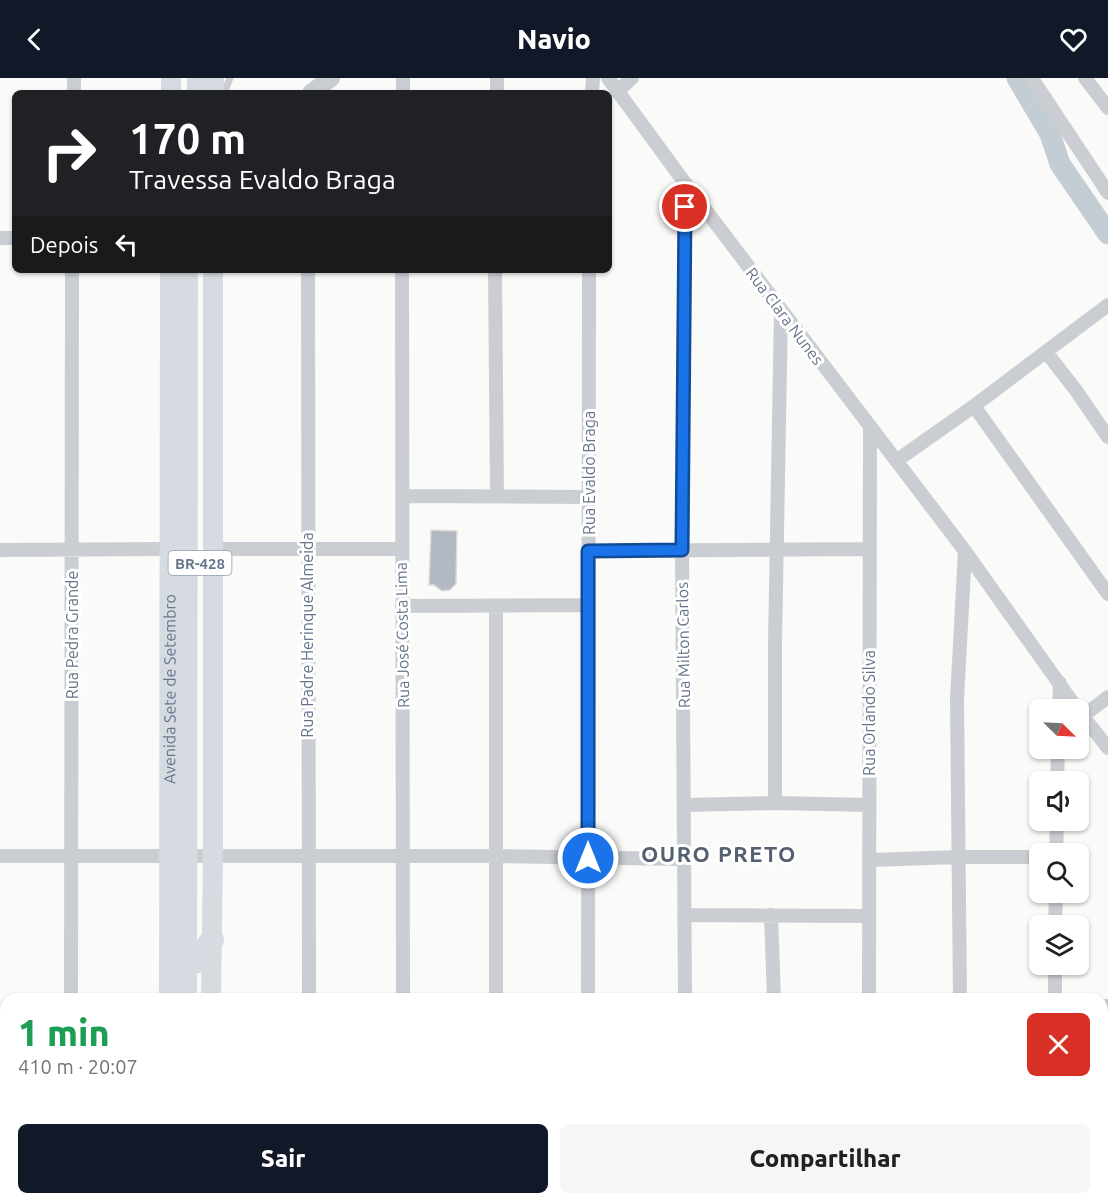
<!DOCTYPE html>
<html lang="pt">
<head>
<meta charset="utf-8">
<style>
	:root { --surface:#fff; --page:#f6f6f6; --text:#202124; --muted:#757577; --accent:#111827 }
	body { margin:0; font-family:Ubuntu,sans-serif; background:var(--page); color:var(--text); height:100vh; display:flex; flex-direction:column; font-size:22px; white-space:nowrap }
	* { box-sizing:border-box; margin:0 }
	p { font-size:20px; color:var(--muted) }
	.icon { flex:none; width:33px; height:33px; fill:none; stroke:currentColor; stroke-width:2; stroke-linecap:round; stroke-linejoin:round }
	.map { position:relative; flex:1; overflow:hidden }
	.panel { position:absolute; left:0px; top:915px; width:1108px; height:212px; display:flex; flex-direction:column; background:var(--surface); border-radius:18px 18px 0 0; box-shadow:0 2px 4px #0004 }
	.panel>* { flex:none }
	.top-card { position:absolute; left:12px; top:12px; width:600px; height:183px; border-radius:9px; box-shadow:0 2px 4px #0004; background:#202124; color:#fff; overflow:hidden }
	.needle { width:39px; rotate:114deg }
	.fabs { position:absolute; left:1029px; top:621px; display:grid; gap:12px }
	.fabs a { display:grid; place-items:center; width:60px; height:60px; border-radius:9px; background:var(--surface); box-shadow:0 2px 4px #0004; font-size:30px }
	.pin { position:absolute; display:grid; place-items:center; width:51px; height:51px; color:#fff; margin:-26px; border:3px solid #fff; border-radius:50%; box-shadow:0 2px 6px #0007 }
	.me { position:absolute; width:66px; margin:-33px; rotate:0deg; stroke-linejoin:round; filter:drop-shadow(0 0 4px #0008) }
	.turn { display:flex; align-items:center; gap:21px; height:126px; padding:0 18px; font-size:27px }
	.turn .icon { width:78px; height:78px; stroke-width:2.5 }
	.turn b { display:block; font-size:42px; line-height:51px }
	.then { display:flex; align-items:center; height:57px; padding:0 18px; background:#0003; gap:12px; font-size:22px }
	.round { display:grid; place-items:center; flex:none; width:63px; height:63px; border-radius:9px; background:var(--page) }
	.headline { display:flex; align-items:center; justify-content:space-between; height:102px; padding:0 18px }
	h1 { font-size:36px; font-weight:800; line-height:45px; color:#1e9e55 }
	.action { display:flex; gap:12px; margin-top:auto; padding:12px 18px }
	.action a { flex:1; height:69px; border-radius:9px; background:var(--accent); color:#fff; font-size:24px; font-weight:800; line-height:69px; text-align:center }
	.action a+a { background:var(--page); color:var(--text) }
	header { display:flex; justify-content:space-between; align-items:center; height:78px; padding:0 18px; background:var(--accent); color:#fff; font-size:27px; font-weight:800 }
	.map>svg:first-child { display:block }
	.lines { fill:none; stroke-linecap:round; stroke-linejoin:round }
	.river { stroke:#c3cdd3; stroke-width:21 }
	.building { fill:#b2b9c2; stroke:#dcdcda; stroke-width:1.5 }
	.service { stroke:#cacdd2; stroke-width:7 }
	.minor { stroke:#cacdd2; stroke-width:14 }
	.tertiary { stroke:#cacdd2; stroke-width:18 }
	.secondary { stroke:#d6dbe1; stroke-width:20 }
	.trunk { stroke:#d6dbe1; stroke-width:24 }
	.route-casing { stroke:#114b97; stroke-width:15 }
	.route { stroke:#1a73e8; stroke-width:10 }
	.labels { text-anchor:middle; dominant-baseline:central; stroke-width:6; stroke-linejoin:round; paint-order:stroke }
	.shield { fill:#fff; stroke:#949eae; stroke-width:1.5 }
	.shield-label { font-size:15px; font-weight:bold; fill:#66758c }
	.street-label { font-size:16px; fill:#66758c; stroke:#fff }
	.district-label { font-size:22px; font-weight:bold; letter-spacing:1.5px; fill:#556070; stroke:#fff }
</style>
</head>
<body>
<header><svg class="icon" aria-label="back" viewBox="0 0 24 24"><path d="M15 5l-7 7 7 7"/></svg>Navio<svg class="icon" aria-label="heart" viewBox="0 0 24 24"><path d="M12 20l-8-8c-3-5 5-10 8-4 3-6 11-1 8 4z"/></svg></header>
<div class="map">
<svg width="1108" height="1126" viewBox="0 0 1108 1126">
	<rect width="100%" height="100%" fill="#fafaf8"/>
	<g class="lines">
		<path class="river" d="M1017,0L1050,56L1060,86L1108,156"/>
	</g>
	<path class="building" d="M431,452L457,453L456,506L450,512L442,513L434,507H429Z"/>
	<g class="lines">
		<path class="service" d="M224,15L230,0"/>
		<path class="minor" d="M608,0L685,105L965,473L1078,632
			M1085,0L1108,30
			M1033,2L1108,115
			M617,14L632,0
			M74,15V0
			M403,15V0
			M497,15V0
			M592,15L593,0
			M0,160H15
			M308,192L309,921
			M402,192L403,921
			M495,192L497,418
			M1046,274L1075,311L1108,359
			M974,328L1108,516
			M896,383L974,328L1108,227
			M402,418L589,419
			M214,471H402
			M0,472L168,471
			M588,473L869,471
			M402,528L588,527
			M1059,632L1060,605
			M1078,632L1108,670
			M1083,638L1108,619
			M1057,704L1058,670
			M775,725V566L781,233
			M684,727L775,725L869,727
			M1056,776L1057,742
			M0,778H494L684,781
			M870,782L959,779H1040
			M684,837L869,838
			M771,837L774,921
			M1055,848L1056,814
			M71,921L72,192
			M496,921V528
			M588,921L589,192
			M685,921L682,472L685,105
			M869,921L870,349
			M960,921L957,621L965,473
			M1055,921V886
			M1102,929L1108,928
			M311,1120V1126
			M403,1120V1126
			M496,1120V1126
			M589,1120V1126
			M909,1120V1126
			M1028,1120V1126
			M69,1126V1120
			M684,1126V1120
			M797,1126V1120"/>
		<path class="tertiary" d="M311,15L331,0
			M0,1090H6"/>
		<g class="secondary">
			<path d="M171,15V0"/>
			<path d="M214,15V0"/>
			<path id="s1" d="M169,921L170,192"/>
			<path d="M211,921L213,779V192"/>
			<path d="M213,1120V1126"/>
			<path d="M169,1126V1120"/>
		</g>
		<path class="trunk" d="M199,15V0
			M198,883L212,862
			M185,921L186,192
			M198,1126V1120"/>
	</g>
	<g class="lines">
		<defs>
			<path id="route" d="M588,780V473L682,472L685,129"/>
		</defs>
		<use href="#route" class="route-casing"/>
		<use href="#route" class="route"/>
	</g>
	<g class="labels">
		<rect class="shield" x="168.5" y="473" width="63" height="24" rx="4.5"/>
		<g class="shield-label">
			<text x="200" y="485">BR-428</text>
		</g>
		<g class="street-label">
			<text transform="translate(785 238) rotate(53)">Rua Clara Nunes</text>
			<text transform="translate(589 395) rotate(-90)">Rua Evaldo Braga</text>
			<text transform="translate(72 557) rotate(-90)">Rua Pedra Grande</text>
			<text transform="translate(307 557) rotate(-90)">Rua Padre Herinque Almeida</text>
			<text transform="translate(402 557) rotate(-91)">Rua José Costa Lima</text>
			<text transform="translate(683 567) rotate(-91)">Rua Milton Carlos</text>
			<text stroke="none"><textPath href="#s1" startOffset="310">Avenida Sete de Setembro</textPath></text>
			<text transform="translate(869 635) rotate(-90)">Rua Orlando Silva</text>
		</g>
		<g class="district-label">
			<text x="719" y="775">OURO PRETO</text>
		</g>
	</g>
</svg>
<div class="fabs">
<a><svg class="needle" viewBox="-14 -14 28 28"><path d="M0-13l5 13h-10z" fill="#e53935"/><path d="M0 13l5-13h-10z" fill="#757577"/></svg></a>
<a><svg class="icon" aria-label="sound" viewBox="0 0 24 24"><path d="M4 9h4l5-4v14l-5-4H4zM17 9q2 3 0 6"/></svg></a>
<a><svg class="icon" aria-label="search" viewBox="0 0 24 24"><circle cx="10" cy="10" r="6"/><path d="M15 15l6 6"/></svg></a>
<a><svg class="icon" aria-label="layers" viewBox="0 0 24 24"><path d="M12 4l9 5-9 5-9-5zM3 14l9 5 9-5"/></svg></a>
</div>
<div class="pin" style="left:685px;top:129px;background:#d93025"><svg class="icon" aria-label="arrive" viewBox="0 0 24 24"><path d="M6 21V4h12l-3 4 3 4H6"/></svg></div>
<svg class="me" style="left:588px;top:780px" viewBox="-20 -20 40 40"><circle r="17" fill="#1a73e8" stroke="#fff" stroke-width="3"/><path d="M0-11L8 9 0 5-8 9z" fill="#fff"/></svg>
<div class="top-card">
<div class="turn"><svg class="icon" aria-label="right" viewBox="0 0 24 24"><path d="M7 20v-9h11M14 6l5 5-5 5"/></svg><div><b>170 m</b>Travessa Evaldo Braga</div></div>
<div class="then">Depois<svg class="icon" aria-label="left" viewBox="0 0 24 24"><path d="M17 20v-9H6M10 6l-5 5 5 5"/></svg></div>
</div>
<section class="panel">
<div class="headline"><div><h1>1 min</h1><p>410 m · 20:07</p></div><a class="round" style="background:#d93025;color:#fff"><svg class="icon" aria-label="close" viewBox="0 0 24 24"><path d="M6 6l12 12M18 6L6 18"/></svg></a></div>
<div class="action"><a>Sair</a><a>Compartilhar</a></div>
</section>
</div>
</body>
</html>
